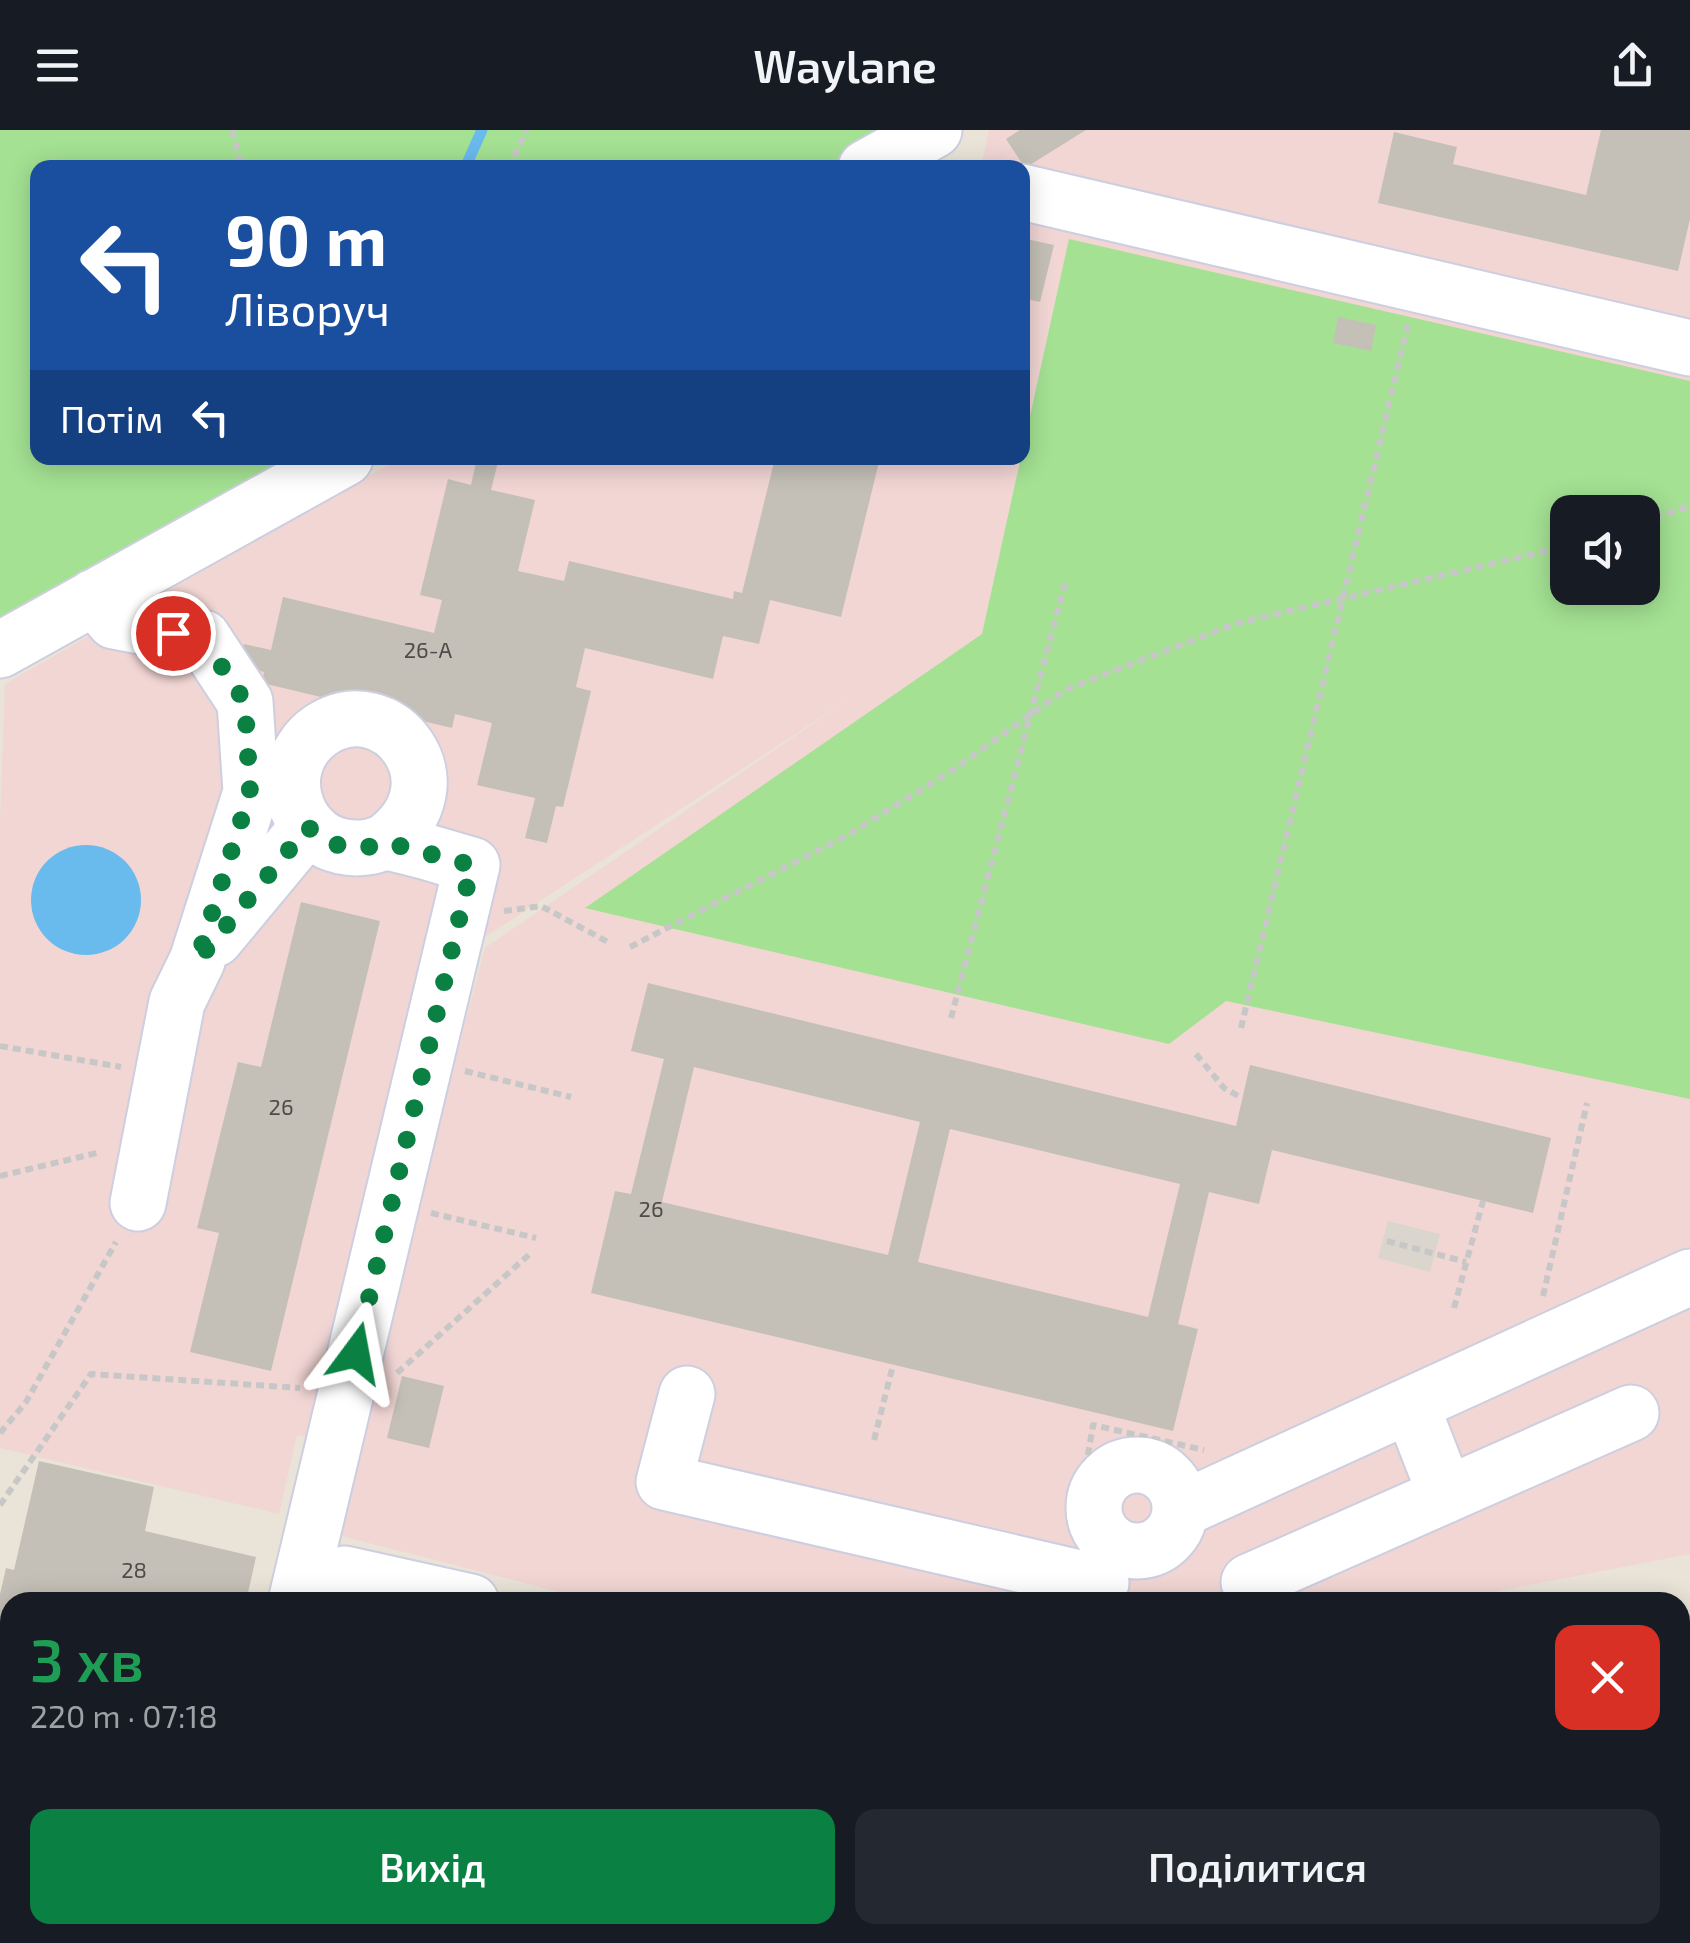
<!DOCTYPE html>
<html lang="uk">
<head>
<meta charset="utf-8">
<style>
	:root { --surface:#171b24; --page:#242831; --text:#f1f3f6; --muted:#9ea1a6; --accent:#0b8043 }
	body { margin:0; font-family:"Exo 2",sans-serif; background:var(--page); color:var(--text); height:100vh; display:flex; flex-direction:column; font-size:38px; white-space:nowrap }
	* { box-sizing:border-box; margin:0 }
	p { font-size:32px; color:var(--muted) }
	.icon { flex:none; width:55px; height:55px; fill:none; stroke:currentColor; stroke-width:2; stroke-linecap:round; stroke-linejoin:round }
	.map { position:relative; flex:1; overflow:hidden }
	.details { position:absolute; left:0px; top:1462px; width:1690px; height:352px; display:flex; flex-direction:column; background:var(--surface); border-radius:30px 30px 0 0; box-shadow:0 5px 25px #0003 }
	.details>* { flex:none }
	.banner { position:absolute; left:30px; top:30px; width:1000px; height:305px; border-radius:20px; box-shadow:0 5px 25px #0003; background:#1a4fa0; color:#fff; overflow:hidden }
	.tools { position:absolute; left:1550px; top:365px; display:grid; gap:20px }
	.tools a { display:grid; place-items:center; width:110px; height:110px; border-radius:20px; background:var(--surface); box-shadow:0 5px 25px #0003; font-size:50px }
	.pin { position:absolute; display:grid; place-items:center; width:85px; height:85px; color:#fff; margin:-42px; border:5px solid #fff; border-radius:50%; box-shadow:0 2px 10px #0007 }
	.me { position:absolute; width:110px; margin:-55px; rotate:13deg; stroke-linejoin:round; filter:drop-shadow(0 0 8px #0008) }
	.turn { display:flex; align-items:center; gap:35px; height:210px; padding:0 30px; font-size:45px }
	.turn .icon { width:130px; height:130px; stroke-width:2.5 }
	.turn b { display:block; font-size:70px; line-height:85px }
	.then { display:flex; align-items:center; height:95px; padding:0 30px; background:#0003; gap:20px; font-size:38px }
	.round { display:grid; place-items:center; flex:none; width:105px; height:105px; border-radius:20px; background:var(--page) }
	.head { display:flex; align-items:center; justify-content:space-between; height:170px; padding:0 30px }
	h1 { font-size:60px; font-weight:600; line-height:75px; color:#1e9e55 }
	.action { display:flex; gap:20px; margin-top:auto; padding:20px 30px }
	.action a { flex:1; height:115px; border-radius:20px; background:var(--accent); color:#fff; font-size:40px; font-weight:600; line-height:115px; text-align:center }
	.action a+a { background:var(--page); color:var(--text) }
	header { display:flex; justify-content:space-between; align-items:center; height:130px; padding:0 30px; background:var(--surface); font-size:45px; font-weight:600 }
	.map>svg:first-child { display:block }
	.medical { fill:#f1d6d4; fill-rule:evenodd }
	.green { fill:#a4e193; fill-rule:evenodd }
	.plaza { fill:#dad6ce }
	.water { fill:#69baed }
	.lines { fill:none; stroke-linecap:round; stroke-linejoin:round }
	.stream { stroke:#69baed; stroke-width:11 }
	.building { fill:#c4c0b7; fill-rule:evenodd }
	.minor-casing { stroke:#cdcee0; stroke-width:59 }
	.path { stroke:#c7c7c7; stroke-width:6; stroke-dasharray:8 5; stroke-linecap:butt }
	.minor { stroke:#fff; stroke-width:55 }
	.route { stroke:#0b8043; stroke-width:18; stroke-dasharray:0 32.4 }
	.labels { text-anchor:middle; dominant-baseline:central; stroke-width:8; stroke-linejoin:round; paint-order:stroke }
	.number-label { font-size:22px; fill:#4e4c4a }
</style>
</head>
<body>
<header><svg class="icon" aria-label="menu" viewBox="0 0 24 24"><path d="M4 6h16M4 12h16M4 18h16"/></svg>Waylane<svg class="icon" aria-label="share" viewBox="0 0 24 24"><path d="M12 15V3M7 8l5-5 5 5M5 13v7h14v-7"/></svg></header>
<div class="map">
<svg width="1690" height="1813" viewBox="0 0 1690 1813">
	<rect width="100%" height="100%" fill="#e9e4d7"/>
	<path class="medical" d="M989,0H1690V1424L1443,1472H598L334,1404V1312L297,1305L279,1384L0,1318V689L5,554L400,328H1022V38L981,37ZM1568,382H1642V458H1568ZM855,565L485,818L375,1237L482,809Z"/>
	<path class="green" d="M0,0H916L845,38H38V328H297L0,487Z
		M1069,109L1690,251V969L1226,871L1169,914L585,778L982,504ZM1568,382H1642V458H1568Z
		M0,1738L10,1740V1805H94L92,1813H0Z"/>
	<path class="plaza" d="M1388,1091L1440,1104L1430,1142L1378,1128Z"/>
	<path class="water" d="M31 770a55 55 0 1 1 110 0a55 55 0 1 1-110 0Z"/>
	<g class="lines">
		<path class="stream" d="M465,38L482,0"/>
	</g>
	<path class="building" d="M1020,0H1086L1025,38L1006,9Z
		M1601,0H1690V89L1678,141L1378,73L1394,2L1457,17L1453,34L1586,65Z
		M1022,108L1054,115L1040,172L1022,168Z
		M1338,187L1376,195L1371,221L1333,213Z
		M477,328L498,332L491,360L535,370L518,441L564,451L569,431L733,469L734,461L742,463L775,328H880L841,487L770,470L759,514L723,506L713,549L585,518L576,557L591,561L563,677L556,676L547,713L525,708L535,668L477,655L492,593L455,584L452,598L262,553L264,542L238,535L244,514L271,520L283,467L434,503L442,470L420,465L448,349L471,355Z
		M301,772L380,791L271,1241L190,1222L219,1103L197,1098L238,932L261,937Z
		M648,853L1236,996L1250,935L1551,1008L1533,1083L1272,1020L1259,1074L1209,1062L1178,1194L1198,1199L1173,1301L591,1163L615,1061L631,1064L664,929L631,921ZM694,937L920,992L888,1125L662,1072ZM950,999L1180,1054L1148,1187L918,1132Z
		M402,1246L444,1256L429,1318L387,1308Z
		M39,1331L154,1357L145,1401L256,1427L246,1472H10V1547L0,1545V1464L6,1438L14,1440Z
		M1689,1505L1690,1813H1611L1613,1805H1680V1539Z
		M0,1719L10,1721V1740L0,1738Z
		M1165,1805H1260L1258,1813H1190Z"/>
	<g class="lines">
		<defs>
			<path id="minor" d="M866,38L934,0
				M1022,62L1690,218
				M94,467L114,491L203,508L245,572L251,662L197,831L177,872L138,1073
				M0,520L345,328
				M215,809L308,697
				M687,1264L664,1352L1101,1453
				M1411,1275L1446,1365
				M1094 1378a43 43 0 1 1 86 0a43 43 0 1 1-86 0Z
				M1180,1380L1690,1147
				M1249,1452L1631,1283
				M296,1472L472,735C445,728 418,718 390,713C382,711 377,716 368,717C351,720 331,716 317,705C299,690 290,667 293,644C296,626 306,610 321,600C388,556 465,653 385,712
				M337,1472L345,1444L471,1472
				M0,1671L10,1674
				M554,1805L587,1813
				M955,1805L965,1813
				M167,1813L168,1805
				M331,1813L333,1805
				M1014,1813L1015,1805"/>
		</defs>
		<use href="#minor" class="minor-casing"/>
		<path class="path" d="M232,0L242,38
			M508,38L527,0
			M1642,392L1690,376
			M504,781L541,776L608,812
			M630,817L848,705L953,640L1065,560L1237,493L1568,416
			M951,888L1065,453
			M1241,898L1408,194
			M0,916L121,937
			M1196,924L1224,958L1242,968
			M465,941L571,967
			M0,1046L101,1022
			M431,1083L536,1108
			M1387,1111L1466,1132
			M1543,1166L1587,973
			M1454,1178L1483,1071
			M397,1243L532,1122
			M0,1303L26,1272L116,1112
			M874,1310L893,1235
			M0,1375L91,1244L300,1258
			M1075,1402L1093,1295L1204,1320
			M1680,1499L1690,1485
			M0,1570L10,1573
			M98,1813L100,1805
			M724,1813L725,1805
			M865,1813L867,1805
			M1599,1813L1600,1805"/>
		<use href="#minor" class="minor"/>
	</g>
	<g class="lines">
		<path class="route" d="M173,503L203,508L245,572L250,662L197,831L308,697L322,709L346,718L368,717L385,712L472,735L356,1223"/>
	</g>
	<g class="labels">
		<g class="number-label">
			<text x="428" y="519">26-А</text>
			<text x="281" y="976">26</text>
			<text x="651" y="1078">26</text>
			<text x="134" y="1439">28</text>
		</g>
	</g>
</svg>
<div class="tools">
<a><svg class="icon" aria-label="sound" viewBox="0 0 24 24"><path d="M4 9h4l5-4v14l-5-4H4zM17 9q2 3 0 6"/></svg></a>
</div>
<div class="pin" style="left:173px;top:503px;background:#d93025"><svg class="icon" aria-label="arrive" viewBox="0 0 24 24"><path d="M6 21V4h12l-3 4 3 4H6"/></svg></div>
<svg class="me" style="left:356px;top:1223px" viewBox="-20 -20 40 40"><path d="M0-17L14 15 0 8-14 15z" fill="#0b8043" stroke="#fff" stroke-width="4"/></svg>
<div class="banner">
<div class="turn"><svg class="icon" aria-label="left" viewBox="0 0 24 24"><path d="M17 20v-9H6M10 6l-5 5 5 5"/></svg><div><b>90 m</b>Ліворуч</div></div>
<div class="then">Потім<svg class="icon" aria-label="left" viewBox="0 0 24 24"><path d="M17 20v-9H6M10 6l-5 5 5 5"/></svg></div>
</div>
<section class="details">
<div class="head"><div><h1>3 хв</h1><p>220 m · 07:18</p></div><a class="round" style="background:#d93025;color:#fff"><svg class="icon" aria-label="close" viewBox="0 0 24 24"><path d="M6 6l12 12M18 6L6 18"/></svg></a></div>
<div class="action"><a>Вихід</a><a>Поділитися</a></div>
</section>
</div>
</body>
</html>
